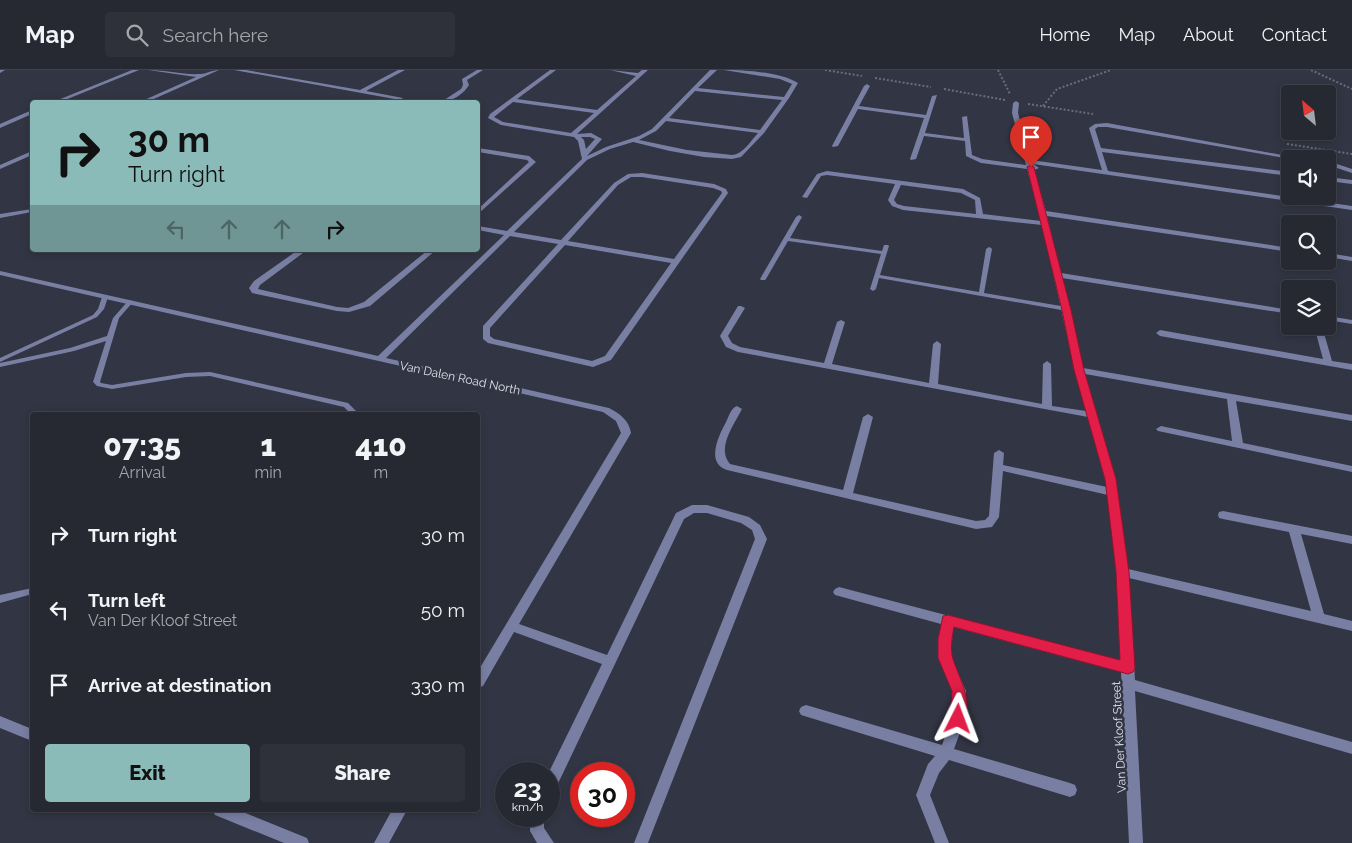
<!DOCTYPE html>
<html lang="en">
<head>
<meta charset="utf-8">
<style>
	:root { --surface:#262832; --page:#2e303a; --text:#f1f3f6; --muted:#a4a6ac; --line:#42444d; --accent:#8bbbb9 }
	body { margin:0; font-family:Raleway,sans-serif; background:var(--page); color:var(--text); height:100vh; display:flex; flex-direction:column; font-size:19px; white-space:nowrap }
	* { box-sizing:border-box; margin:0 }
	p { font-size:16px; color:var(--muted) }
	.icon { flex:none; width:28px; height:28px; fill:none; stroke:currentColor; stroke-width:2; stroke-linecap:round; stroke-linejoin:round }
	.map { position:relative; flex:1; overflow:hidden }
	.sheet { position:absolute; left:30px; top:342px; width:450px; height:400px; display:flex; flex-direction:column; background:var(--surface); border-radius:5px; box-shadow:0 2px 8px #0003,0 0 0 1px var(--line) }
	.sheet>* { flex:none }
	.hud { position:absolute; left:30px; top:30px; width:450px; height:152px; border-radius:5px; box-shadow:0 2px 8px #0003,0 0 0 1px var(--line); background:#8bbbb9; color:#111; overflow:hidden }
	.needle { width:32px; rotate:332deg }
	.fabs { position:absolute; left:1281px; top:15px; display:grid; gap:10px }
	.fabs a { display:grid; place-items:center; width:55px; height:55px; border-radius:5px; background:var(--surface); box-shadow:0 2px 8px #0003,0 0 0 1px var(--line); font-size:25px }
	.speed { position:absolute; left:495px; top:692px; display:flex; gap:10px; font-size:25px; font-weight:700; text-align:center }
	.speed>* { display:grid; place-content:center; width:65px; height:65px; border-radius:50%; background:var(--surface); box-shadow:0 2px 8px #0003,0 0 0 1px var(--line); line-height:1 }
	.speed small { font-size:12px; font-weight:400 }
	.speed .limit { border:8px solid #d22; background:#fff; color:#111 }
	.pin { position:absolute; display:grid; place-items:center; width:42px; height:42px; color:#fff; margin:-51px -21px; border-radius:50% 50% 50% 0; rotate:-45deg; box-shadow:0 0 5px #0007 }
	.pin .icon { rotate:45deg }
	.me { position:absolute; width:55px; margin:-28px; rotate:3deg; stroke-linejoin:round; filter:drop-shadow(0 0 4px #0008) }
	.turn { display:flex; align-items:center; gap:18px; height:105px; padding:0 15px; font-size:22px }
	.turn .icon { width:65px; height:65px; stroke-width:2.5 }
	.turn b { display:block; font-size:35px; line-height:42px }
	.lanes { display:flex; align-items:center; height:48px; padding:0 15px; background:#0003; justify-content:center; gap:25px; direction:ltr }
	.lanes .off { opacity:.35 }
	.eta { display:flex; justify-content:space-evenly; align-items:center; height:85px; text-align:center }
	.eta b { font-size:30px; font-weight:800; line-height:35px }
	.primary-button { display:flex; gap:10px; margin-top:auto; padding:10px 15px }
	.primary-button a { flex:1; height:58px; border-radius:5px; background:var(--accent); color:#111; font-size:20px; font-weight:800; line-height:58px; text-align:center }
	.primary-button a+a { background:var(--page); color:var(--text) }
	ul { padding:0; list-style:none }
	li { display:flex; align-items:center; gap:15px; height:75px; padding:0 15px }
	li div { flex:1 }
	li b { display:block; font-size:19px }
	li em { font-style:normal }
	header { display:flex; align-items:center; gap:30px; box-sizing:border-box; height:70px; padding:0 25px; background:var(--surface); border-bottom:1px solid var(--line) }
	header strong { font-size:24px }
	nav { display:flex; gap:28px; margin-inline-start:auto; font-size:18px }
	.search { width:350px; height:45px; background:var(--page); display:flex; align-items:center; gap:12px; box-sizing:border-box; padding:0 18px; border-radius:5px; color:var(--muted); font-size:19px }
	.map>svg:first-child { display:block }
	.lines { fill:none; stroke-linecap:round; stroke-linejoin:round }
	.path { stroke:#6b6e7a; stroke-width:2; stroke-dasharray:2 2; stroke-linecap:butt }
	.lane { fill:#787fa3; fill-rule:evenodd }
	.street { fill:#787fa3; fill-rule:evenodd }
	.route { fill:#e11d48; stroke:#92132f }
	.labels { text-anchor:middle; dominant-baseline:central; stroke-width:5; stroke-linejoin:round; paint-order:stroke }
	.street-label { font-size:12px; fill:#e0e2eb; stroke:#323543 }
</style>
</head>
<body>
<header>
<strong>Map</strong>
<div class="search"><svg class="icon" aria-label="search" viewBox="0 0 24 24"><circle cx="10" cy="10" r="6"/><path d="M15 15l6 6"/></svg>Search here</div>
<nav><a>Home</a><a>Map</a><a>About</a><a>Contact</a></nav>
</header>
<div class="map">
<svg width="1352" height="773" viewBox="0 0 1352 773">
	<rect width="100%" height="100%" fill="#323543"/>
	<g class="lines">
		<path class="path" d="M825,0L862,6
			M998,0L1010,24
			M1311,0L1352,19
			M875,8L931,17
			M944,19L1005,30
			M1028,34L1093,44
			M1043,36L1057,19L1111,0
			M1287,74L1352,84"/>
		<path class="lane" d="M32,139V142L0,148V144Z
			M799,145L802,147L790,168L882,181L884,175H888L889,176L880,205L979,222L986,179L989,177L991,178L992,179L984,223L1067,237L1070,239L1067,241L879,208L876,219L873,221L870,219L881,184L788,171L766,209L765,210H761L760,209L796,147Z
			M105,225L108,227L104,239L97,247L0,292V288L93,245L98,239L102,227Z
			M130,230L133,232L119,248L100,312L101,313L112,315L186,303L210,302L348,333L356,341L352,343H350L344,337L210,306L186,307L112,319L97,316L93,312L106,271L74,281L0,297V293L70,278L107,266L113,248L128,231Z
			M32,518V524L0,533V525Z"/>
		<path class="street" d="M0,0H5L0,3Z
			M132,0H139L60,32H53Z
			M148,0C166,0 183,5 200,4C206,4 212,0 219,0L147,32H142V31L196,7Z
			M234,0H246L360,20L398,0H405L366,21L403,28L400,30Z
			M477,0H483L467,10L469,15C464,24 451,32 441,32L461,19L463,15L462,9Z
			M550,0H556L517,29L597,40L636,6L610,0L638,3L642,0H648L577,64L591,63L602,69L587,86L606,77L639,66L652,59L710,0H717L698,18L784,27L792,14L780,9L724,0C745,0 780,2 798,13L789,28L764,63L741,87L732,89L704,87L670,81L633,72L610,79L587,90L514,162L561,170L614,113L628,104L642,103L714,114L726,119L728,123L611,290L593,297L488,273L483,269V256L558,174L510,166L386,288L609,338C620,344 629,350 631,363L519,554L607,585L676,443L692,435H707L749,447L760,455L767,469L648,773H634L755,469L752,460L741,453L707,443H694L684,449L554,722L549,724L548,704L602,594L514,562L483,616L478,618V601L621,363L616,351L603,342L0,205V201L378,286L504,165L478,160V156L507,161L582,89L578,71L574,67L501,55L488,48L490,44ZM695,21L782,30L760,60L669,48ZM513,32L594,43L571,63L503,52L494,47ZM666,51L758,63C750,72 743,84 732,85L687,80L639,70L656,61ZM581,67H590L595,69L586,79L584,70ZM631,107H642L713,118L721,121L722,123L674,189L568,171L618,115ZM565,175L671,193L605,286L592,291L494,269L490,266V258Z
			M867,14L870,16L859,36L926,45L932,26L937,25L925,63L964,68L962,47L967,46L972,85L982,89L1026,95L1012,43L1013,33L1016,31L1019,33L1018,43L1031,90L1102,100L1089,58L1095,54L1107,53L1304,89H1290L1107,57H1098L1095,59L1101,78L1290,102V106L1102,82L1108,101L1352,136V140L1033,94L1039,98L1034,100L1046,141L1290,178V182L1047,146L1061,203L1290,240V244L1062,208L1083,298L1352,345V351L1236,331L1243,373L1352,396V402L1158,361L1156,359L1161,356L1232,371L1227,329L1085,304L1116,409L1128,499L1311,541L1289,462L1223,449L1219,448L1218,445L1219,442L1223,441L1352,466V474L1301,464L1324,544L1352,551V561L1129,508L1135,610L1352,672V684L1135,621L1143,773H1129L1121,602L953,557L951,587L966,621L965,649L954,679L1070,713L1075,715L1077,720L1075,725L1070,727L949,690L939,703L930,725L949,773H935L916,725L928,694L935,686L801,645L799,641L801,637L806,635L942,675L951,649L952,621L939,587V569L941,554L835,525L833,522L835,519L839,517L1121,591L1117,502L1108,425L1003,401L999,447L992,457L976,459L727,400C705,393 719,365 726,352C729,346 731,338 737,336L742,339C734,355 716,378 730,394L843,420L863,347L868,344L873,347L853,423L976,451L985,450L989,446L994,383L999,380L1004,383L1003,395L1107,417L1088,347L738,282L726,277L720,266L738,236H741L745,238L728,266L732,273L740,277L824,293L837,252L841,250L845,252L832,294L929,313L933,274L937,271L941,274L938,314L1042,334L1043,294L1047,291L1051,294L1052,336L1086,341L1075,300L1042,155L903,140L892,136L888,130L895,114L827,105L821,106L807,128L802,127L817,104L827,101L963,119L980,128L983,144L1041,151L1027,99L981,93L966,86L965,71L924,66L916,89L911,90L910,89L924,48L858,39L838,76L833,77L832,76L864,16ZM901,115L961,123L975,130L976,144L904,136L897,134L894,130Z
			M32,40V44L0,58V54Z
			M478,78L529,86L536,92L478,144V139L529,92L527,90L478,82Z
			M32,81V85L0,99V95Z
			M1328,91L1352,99V103L1328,95Z
			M1328,107L1352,110V114L1328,111Z
			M35,180H43L38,183H35Z
			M298,180H307L260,215L258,219L337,237L348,238L364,232L428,180H436L370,236L349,242L337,241L252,223L249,218L254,211Z
			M1328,183L1352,187V191L1328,187Z
			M1328,246L1352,250V254L1328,250Z
			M1314,256H1322L1332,291L1352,294V300L1160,266L1156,263L1160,260L1323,289Z
			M0,646L32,659V671L0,658Z
			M213,740H238L307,768L309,773H284L215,745Z
			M392,740H407L389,773H374Z
			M530,746H544V758L554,773H537L530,761Z"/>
	</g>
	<path class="route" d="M1031,95L1034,97L1071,240L1084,300L1116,409L1129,502L1135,598L1133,602L1128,604L954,557C952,567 950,579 953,589C960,611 974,631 963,654L958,656L952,654L950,649L952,621L938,588V569L943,546L948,545L1120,590L1116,502L1105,409L1074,300L1062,240L1027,97Z"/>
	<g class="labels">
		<g class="street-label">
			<text transform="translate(460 308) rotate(12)">Van Dalen Road North</text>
			<text transform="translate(1119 667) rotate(-93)">Van Der Kloof Street</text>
		</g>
	</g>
</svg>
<div class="fabs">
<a><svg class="needle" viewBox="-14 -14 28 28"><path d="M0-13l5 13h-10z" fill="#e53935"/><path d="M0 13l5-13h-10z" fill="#a4a6ac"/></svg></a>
<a><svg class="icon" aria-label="sound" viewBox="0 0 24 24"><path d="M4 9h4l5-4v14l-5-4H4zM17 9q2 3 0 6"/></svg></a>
<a><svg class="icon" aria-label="search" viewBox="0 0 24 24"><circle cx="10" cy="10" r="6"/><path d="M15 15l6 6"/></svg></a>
<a><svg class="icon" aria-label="layers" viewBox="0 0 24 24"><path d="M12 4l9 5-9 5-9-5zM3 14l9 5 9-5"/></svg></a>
</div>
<div class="speed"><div>23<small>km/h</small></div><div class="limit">30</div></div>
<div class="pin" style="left:1031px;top:97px;background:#d93025"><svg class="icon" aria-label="arrive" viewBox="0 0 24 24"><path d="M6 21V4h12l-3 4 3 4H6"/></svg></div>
<svg class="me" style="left:958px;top:649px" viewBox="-20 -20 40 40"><path d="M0-17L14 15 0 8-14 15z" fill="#e11d48" stroke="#fff" stroke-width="4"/></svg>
<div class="hud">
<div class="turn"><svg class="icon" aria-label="right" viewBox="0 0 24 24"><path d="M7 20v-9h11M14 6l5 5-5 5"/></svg><div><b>30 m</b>Turn right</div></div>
<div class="lanes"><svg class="icon off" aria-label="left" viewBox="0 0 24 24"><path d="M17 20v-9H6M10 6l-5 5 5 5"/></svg><svg class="icon off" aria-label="ahead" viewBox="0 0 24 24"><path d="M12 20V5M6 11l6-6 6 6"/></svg><svg class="icon off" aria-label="ahead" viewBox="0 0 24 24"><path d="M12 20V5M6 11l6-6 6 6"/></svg><svg class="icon" aria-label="right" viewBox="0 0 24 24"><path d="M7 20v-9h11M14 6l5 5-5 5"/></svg></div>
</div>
<section class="sheet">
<div class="eta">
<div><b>07:35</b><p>Arrival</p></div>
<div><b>1</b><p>min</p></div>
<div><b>410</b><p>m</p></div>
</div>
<ul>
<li><svg class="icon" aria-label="right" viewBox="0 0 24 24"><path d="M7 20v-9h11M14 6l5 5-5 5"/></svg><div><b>Turn right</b></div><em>30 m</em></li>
<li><svg class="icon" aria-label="left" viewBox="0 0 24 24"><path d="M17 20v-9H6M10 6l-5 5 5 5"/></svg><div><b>Turn left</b><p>Van Der Kloof Street</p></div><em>50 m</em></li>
<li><svg class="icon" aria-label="arrive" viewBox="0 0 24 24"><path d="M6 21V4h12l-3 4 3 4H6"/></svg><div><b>Arrive at destination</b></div><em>330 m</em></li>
</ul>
<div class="primary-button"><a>Exit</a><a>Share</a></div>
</section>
</div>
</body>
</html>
